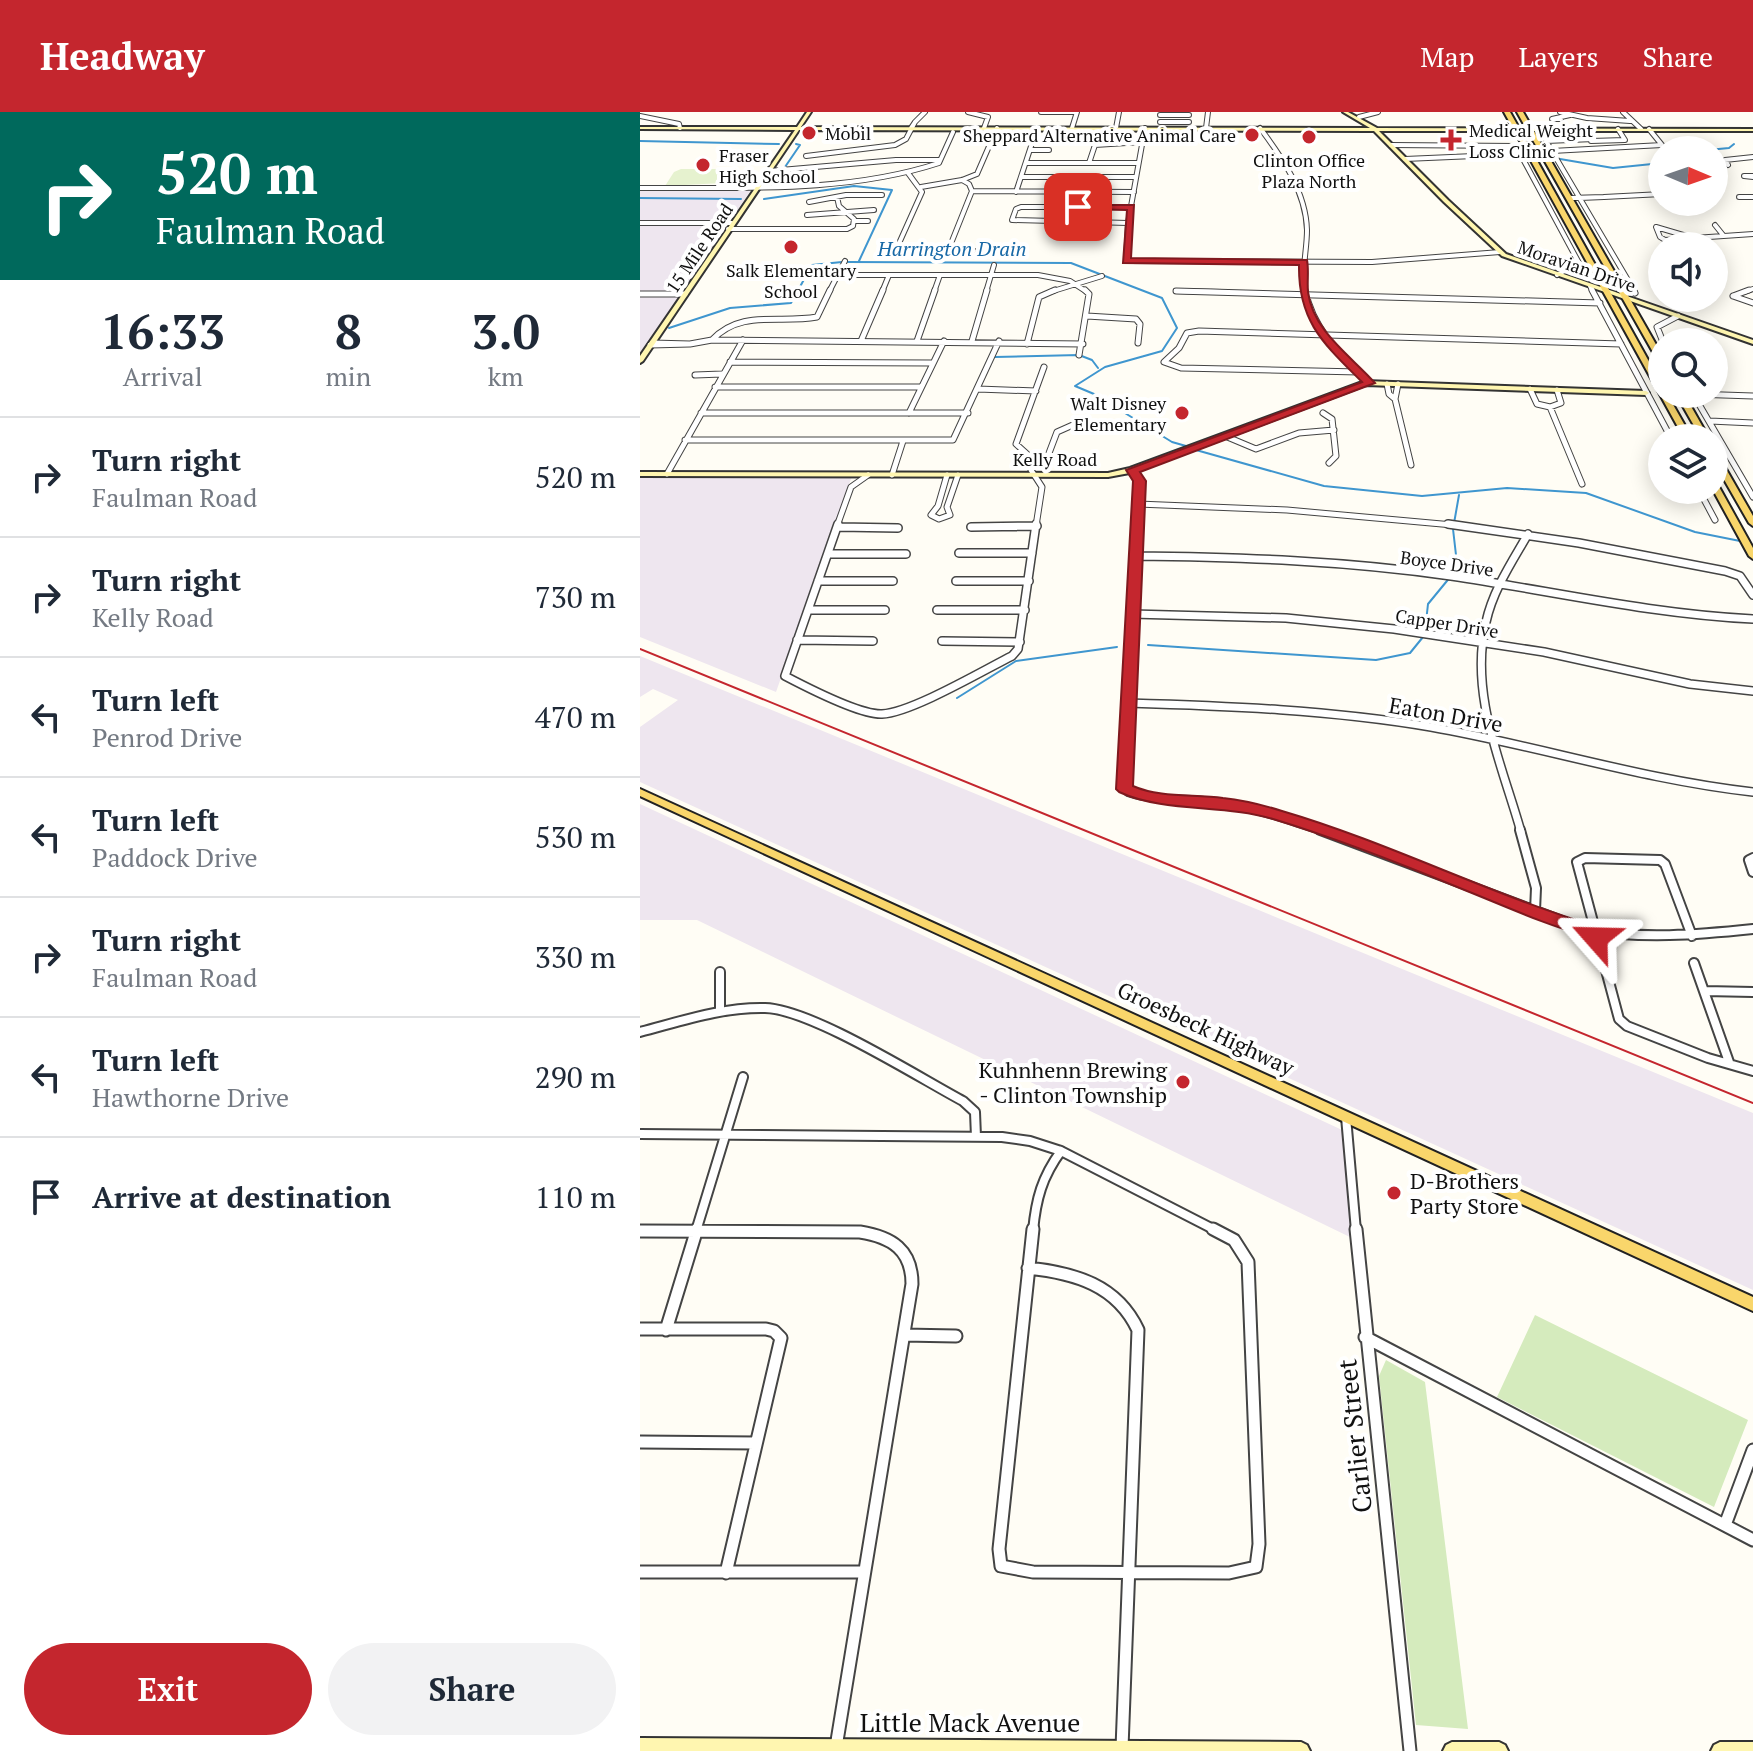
<!DOCTYPE html>
<html lang="en">
<head>
<meta charset="utf-8">
<style>
	:root { --surface:#fff; --page:#f2f2f3; --text:#1f2937; --muted:#747a83; --line:#e0e1e3; --accent:#c4262e }
	body { margin:0; font-family:"PT Serif",serif; background:var(--page); color:var(--text); height:100vh; display:flex; flex-direction:column; font-size:30px; white-space:nowrap }
	* { box-sizing:border-box; margin:0 }
	p { font-size:26px; color:var(--muted) }
	.icon { flex:none; width:44px; height:44px; fill:none; stroke:currentColor; stroke-width:2; stroke-linecap:round; stroke-linejoin:round }
	.map { position:relative; flex:1; overflow:hidden }
	.drawer { display:flex; flex-direction:column; background:var(--surface); width:640px }
	.drawer>* { flex:none }
	.banner { background:#00695c; color:#fff; overflow:hidden }
	.needle { width:52px; rotate:92deg }
	.controls { position:absolute; left:1008px; top:24px; display:grid; gap:16px }
	.controls a { display:grid; place-items:center; width:80px; height:80px; border-radius:50%; background:var(--surface); box-shadow:0 4px 20px #0003; font-size:40px }
	.pin { position:absolute; display:grid; place-items:center; width:68px; height:68px; color:#fff; margin:-34px; border-radius:16px; box-shadow:0 4px 12px #0006 }
	.me { position:absolute; width:88px; margin:-44px; rotate:295deg; stroke-linejoin:round; filter:drop-shadow(0 0 6px #0008) }
	.turn { display:flex; align-items:center; gap:28px; height:168px; padding:0 24px; font-size:36px }
	.turn .icon { width:104px; height:104px; stroke-width:2.5 }
	.turn b { display:block; font-size:56px; line-height:68px }
	.eta { display:flex; justify-content:space-evenly; align-items:center; height:136px; text-align:center }
	.eta b { font-size:48px; font-weight:600; line-height:56px }
	.primary-button { display:flex; gap:16px; margin-top:auto; padding:16px 24px }
	.primary-button a { flex:1; height:92px; border-radius:48px; background:var(--accent); color:#fff; font-size:32px; font-weight:600; line-height:92px; text-align:center }
	.primary-button a+a { background:var(--page); color:var(--text) }
	ul { padding:0; list-style:none }
	li { display:flex; align-items:center; gap:24px; height:120px; padding:0 24px; border-top:2px solid var(--line) }
	li div { flex:1 }
	li b { display:block; font-size:30px }
	li em { font-style:normal }
	header { display:flex; align-items:center; gap:48px; box-sizing:border-box; height:112px; padding:0 40px; background:var(--accent); color:#fff }
	header strong { font-size:38px }
	nav { display:flex; gap:44px; margin-inline-start:auto; font-size:28px }
	main { display:flex; flex:1; min-height:0 }
	.map>svg:first-child { display:block }
	.industrial { fill:#eee6ef }
	.green { fill:#d5ebbd }
	.pitch { fill:#e6f2cf }
	.lines { fill:none; stroke-linecap:round; stroke-linejoin:round }
	.stream { stroke:#3f96cf; stroke-width:2 }
	.street-far4-casing { stroke:#444; stroke-width:6 }
	.street-far3-casing { stroke:#444; stroke-width:7 }
	.street-far2-casing { stroke:#444; stroke-width:10 }
	.street-far1-casing { stroke:#444; stroke-width:12 }
	.street-casing { stroke:#444; stroke-width:15 }
	.secondary-casing { stroke:#333; stroke-width:4 }
	.primary-casing { stroke:#222; stroke-width:4 }
	.street-far4 { stroke:#fff; stroke-width:4 }
	.street-far3 { stroke:#fff; stroke-width:5 }
	.street-far2 { stroke:#fff; stroke-width:7 }
	.street-far1 { stroke:#fff; stroke-width:8 }
	.street { stroke:#fff; stroke-width:11 }
	.secondary { fill:#fff6b0; fill-rule:evenodd }
	.primary { fill:#f9d66b; fill-rule:evenodd }
	.rail { stroke:#c4262e; stroke-width:2 }
	.route { fill:#c4262e; stroke:#7f191e; stroke-width:2 }
	.poi-dot { fill:#c4262e; stroke:#fff; stroke-width:3 }
	.labels { text-anchor:middle; dominant-baseline:central; stroke-width:8; stroke-linejoin:round; paint-order:stroke }
	.far-poi-label { font-size:18px; fill:#111; stroke:#fff; text-anchor:start }
	.far-street-label { font-size:18px; fill:#111; stroke:#fff }
	.far-water-label { font-size:20px; font-style:italic; fill:#1768a6; stroke:#fff }
	.street-label { font-size:22px; fill:#111; stroke:#fff }
	.poi-label { font-size:22px; fill:#111; stroke:#fff; text-anchor:end }
	.near-street-label { font-size:26px; fill:#111; stroke:#fff }
</style>
</head>
<body>
<header>
<strong>Headway</strong>
<nav><a>Map</a><a>Layers</a><a>Share</a></nav>
</header>
<main>
<section class="drawer">
<div class="banner">
<div class="turn"><svg class="icon" aria-label="right" viewBox="0 0 24 24"><path d="M7 20v-9h11M14 6l5 5-5 5"/></svg><div><b>520 m</b>Faulman Road</div></div>
</div>
<div class="eta">
<div><b>16:33</b><p>Arrival</p></div>
<div><b>8</b><p>min</p></div>
<div><b>3.0</b><p>km</p></div>
</div>
<ul>
<li><svg class="icon" aria-label="right" viewBox="0 0 24 24"><path d="M7 20v-9h11M14 6l5 5-5 5"/></svg><div><b>Turn right</b><p>Faulman Road</p></div><em>520 m</em></li>
<li><svg class="icon" aria-label="right" viewBox="0 0 24 24"><path d="M7 20v-9h11M14 6l5 5-5 5"/></svg><div><b>Turn right</b><p>Kelly Road</p></div><em>730 m</em></li>
<li><svg class="icon" aria-label="left" viewBox="0 0 24 24"><path d="M17 20v-9H6M10 6l-5 5 5 5"/></svg><div><b>Turn left</b><p>Penrod Drive</p></div><em>470 m</em></li>
<li><svg class="icon" aria-label="left" viewBox="0 0 24 24"><path d="M17 20v-9H6M10 6l-5 5 5 5"/></svg><div><b>Turn left</b><p>Paddock Drive</p></div><em>530 m</em></li>
<li><svg class="icon" aria-label="right" viewBox="0 0 24 24"><path d="M7 20v-9h11M14 6l5 5-5 5"/></svg><div><b>Turn right</b><p>Faulman Road</p></div><em>330 m</em></li>
<li><svg class="icon" aria-label="left" viewBox="0 0 24 24"><path d="M17 20v-9H6M10 6l-5 5 5 5"/></svg><div><b>Turn left</b><p>Hawthorne Drive</p></div><em>290 m</em></li>
<li><svg class="icon" aria-label="arrive" viewBox="0 0 24 24"><path d="M6 21V4h12l-3 4 3 4H6"/></svg><div><b>Arrive at destination</b></div><em>110 m</em></li>
</ul>
<div class="primary-button"><a>Exit</a><a>Share</a></div>
</section>
<div class="map">
<svg width="1113" height="1639" viewBox="0 0 1113 1639">
	<rect width="100%" height="100%" fill="#fffdf5"/>
	<path class="industrial" d="M0,77L111,78L0,242Z
		M0,364H212L136,580L0,525Z
		M0,544L1113,1001V1178L0,670V615L38,588L13,577L0,585Z
		M0,692L700,1017L703,1019L714,1127L57,808H0Z"/>
	<path class="green" d="M895,1203L1108,1308L1074,1395L857,1285Z
		M746,1248L785,1270L828,1617L776,1613L739,1264Z"/>
	<path class="pitch" d="M41,57H92L83,71L25,74L34,60Z"/>
	<g class="lines">
		<path class="stream" d="M0,29L139,32
			M1068,38L1089,36L1094,32
			M920,47L973,56L1022,51
			M145,55L160,33L156,32
			M133,73L141,61
			M0,86L101,87
			M124,87L214,74L252,78L219,149
			M208,150L431,151L522,186L537,216L522,239L465,255L435,274L454,282L532,330L546,334
			M29,216L90,196L151,191L172,153L202,150
			M355,245L439,243L452,248L458,256
			M556,338L684,374L782,384L867,376L946,381L1055,420L1100,429
			M785,519L788,492L811,464L816,443L813,417L819,383
			M508,533L736,548L770,541L783,525
			M317,586L376,549L477,535"/>
		<defs>
			<path id="street-far4" d="M328,0L348,5L344,16
				M401,0H437
				M920,0L947,6L990,9
				M983,0L1001,17
				M520,3H549
				M0,4L39,12L40,16
				M719,5L738,0
				M921,7H912L930,3
				M275,10L285,0
				M520,10H549
				M432,16L437,0
				M476,16L479,0
				M505,16L488,111L486,149L732,150L860,140
				M566,16L568,0
				M620,16C642,45 666,80 667,118C667,139 661,159 665,180
				M949,17L954,27L906,29L995,180
				M951,29L985,28L978,17
				M751,33L876,34L939,151L917,163
				M390,38H409
				M912,39L1022,33L1009,17
				M166,44L255,33L266,27L275,10L271,16
				M765,47L880,42
				M386,51H498
				M449,51L455,33L502,30
				M1088,53L1085,48L1113,45
				M129,59L256,48H300
				M268,61L282,80L256,138L334,139
				M1113,64H1104L1113,65
				M381,65H495
				M281,75L322,68L337,62L357,16
				M0,76C98,75 204,82 299,51L313,20
				M332,79L494,80
				M376,80L397,16
				M964,85L1022,82
				M1099,85H1113
				M929,86L964,85L940,86
				M169,90L206,83H242
				M167,103L234,98
				M214,109H228
				M0,111H92
				M488,111L372,108L376,97L381,95H491
				M1075,113L1083,123
				M88,117H207L213,114L214,107L199,94L197,85
				M1050,125L1016,115L1020,125L1025,128L1113,122
				M308,139L332,79L329,72L322,68
				M198,163H398L430,169L447,180
				M950,174L953,180
				M536,179L582,180
				M189,180L205,149
				M242,180L249,163
				M294,180L300,163
				M346,180L354,153
				M410,180L462,164
				M1104,180L1113,177"/>
			<path id="street-far3" d="M665,178C673,218 701,243 729,271
				M952,178L1031,326
				M993,178L995,181
				M536,179L960,191
				M0,182H45
				M1093,184L1109,178
				M1093,184L1113,191
				M447,204L496,207L500,212L498,231
				M72,228C101,197 139,212 177,205L190,178
				M221,229L243,178
				M277,229L295,178
				M332,229L347,178
				M1023,230L1017,215L1038,204
				M50,232L72,228L443,232
				M387,232L399,185L415,178
				M10,233L50,232L12,231
				M439,243L449,182L445,178
				M90,250L292,251
				M719,260L541,256L524,250L539,236L547,221L559,219L981,232
				M55,263L82,262
				M747,272L749,282L755,287L758,272
				M75,275H280
				M338,277L396,279
				M890,277L897,292L910,295L921,291L917,278
				M1053,282L1113,385
				M1053,282L1113,284
				M755,287L771,353
				M910,295L942,372
				M61,301H328
				M269,301L304,229
				M683,301L692,307L696,344L689,351
				M1070,309L1113,311
				M585,324L616,337L659,321L694,318
				M45,328H313L359,229
				M396,350L406,349L417,320L435,312
				M492,358L500,369L497,414
				M27,362L103,228
				M252,363L263,329
				M307,363L298,394L291,403L299,407L310,403L307,395L318,363
				M1059,378L1075,408
				M498,392L647,398L824,414
				M197,414L211,375L228,363
				M371,414H397
				M396,414L402,375L391,358L396,350L376,332L404,255"/>
			<path id="street-far2" d="M198,412L145,564C166,575 220,603 242,602C271,601 344,558 372,544L378,537L396,412
				M498,412L483,667L488,680C520,691 555,685 588,692C622,698 654,709 686,720
				M808,412L939,431L1085,459L1100,464L1113,483
				M199,415L258,416
				M331,415L397,414
				M319,441H392
				M188,442H266
				M495,444C601,445 707,449 811,464C912,479 1011,502 1113,507
				M178,469H253
				M316,469H389
				M169,498H245
				M297,498H385
				M492,502L646,506L754,517L904,540L1050,572L1113,579
				M157,528L233,529
				M302,529L380,530
				M488,591C589,594 691,598 791,615C899,634 1004,668 1113,680
				M881,720C862,652 829,583 846,510C853,478 872,450 888,422"/>
			<path id="street-far1" d="M680,718L946,818C1003,827 1056,823 1113,817
				M880,718L896,776L895,799
				M1113,746L1109,748L1113,760
				M1052,824L1025,752L1020,748L945,746L937,750L979,907L987,914L1068,946L1113,959
				M1054,851L1089,950
				M80,860V898
				M1065,879L1113,880
				M0,920C42,909 82,895 125,896C171,897 278,965 323,989L335,1000L336,1025
				M706,1005L716,1119
				M0,1022L362,1025L390,1029L421,1039
				M421,1039L577,1119
				M0,1119H10
				M56,1119L103,965
				M393,1119C396,1087 402,1065 421,1039"/>
			<path id="street" d="M393,1117L359,1437L361,1454L393,1460L589,1461L616,1455L619,1432L608,1150L594,1128L573,1117
				M716,1117L770,1639
				M0,1119L220,1120C252,1125 272,1138 272,1172L196,1635
				M388,1156C435,1161 477,1173 498,1218L482,1636
				M0,1217H126L134,1219L141,1226L86,1461
				M26,1218L57,1117
				M264,1223L316,1224
				M725,1225L1113,1428
				M0,1330L116,1331
				M1085,1413L1113,1338
				M0,1460H223"/>
			<path id="secondary" d="M167,0H171L161,15L730,16L703,0H708L737,16L1113,17V19H739L808,88L866,142L1113,228V232L862,144L804,90L734,19L159,18L3,249L0,251V244L155,18L0,17V15H157Z
				M725,269L1006,279L1009,281L1006,283L726,273L495,360L468,365L0,364V360L468,361L490,356Z
				M0,1626L661,1630L667,1633L670,1639H0Z
				M812,1630H859L865,1633L868,1639H803L806,1633Z
				M1080,1630H1113V1639H1071L1074,1633Z"/>
			<path id="primary" d="M864,0H870L1022,273V282H1027L1052,326H1044Z
				M877,0H883L1022,243V251L1018,249Z
				M1036,282H1044L1069,326H1061Z
				M1074,341L1078,343L1113,404V414L1109,411L1074,350Z
				M1074,371L1078,373L1113,436V447L1109,444L1073,378Z
				M0,677L1113,1185V1199L0,684Z"/>
		</defs>
		<use href="#street-far4" class="street-far4-casing"/>
		<use href="#street-far3" class="street-far3-casing"/>
		<use href="#street-far2" class="street-far2-casing"/>
		<use href="#street-far1" class="street-far1-casing"/>
		<use href="#street" class="street-casing"/>
		<use href="#secondary" class="secondary-casing"/>
		<use href="#primary" class="primary-casing"/>
		<use href="#street-far4" class="street-far4"/>
		<use href="#street-far3" class="street-far3"/>
		<use href="#street-far2" class="street-far2"/>
		<use href="#street-far1" class="street-far1"/>
		<use href="#street" class="street"/>
		<use href="#secondary" class="secondary"/>
		<use href="#primary" class="primary"/>
		<path class="rail" d="M0,537L1113,991"/>
	</g>
	<path class="route" d="M434,93H494L491,146L667,148C669,158 667,169 668,180C673,219 711,244 735,271L500,360L506,369L493,674C520,686 553,682 583,686C602,688 623,693 642,699C751,731 853,784 962,816L965,826L962,831H949L947,824C906,813 867,795 827,779C764,753 699,727 633,707C583,692 525,701 479,680L476,677L493,369L486,358L722,270C684,232 658,210 659,153L483,151L487,98L438,97Z"/>
	<g class="poi-dot">
		<circle cx="169" cy="21" r="8"/>
		<circle cx="612" cy="23" r="8"/>
		<circle cx="669" cy="25" r="8"/>
		<path d="M807 16h8v8h8v8h-8v8h-8v-8h-8v-8h8z"/>
		<circle cx="63" cy="53" r="8"/>
		<circle cx="151" cy="135" r="8"/>
		<circle cx="542" cy="301" r="8"/>
		<circle cx="543" cy="970" r="8"/>
		<circle cx="754" cy="1081" r="8"/>
	</g>
	<g class="labels">
		<g class="far-poi-label">
			<text x="829" y="18">Medical Weight<tspan x="829" dy="21">Loss Clinic</tspan></text>
			<text x="185" y="21">Mobil</text>
			<text x="596" y="23" text-anchor="end">Sheppard Alternative Animal Care</text>
			<text x="79" y="43">Fraser<tspan x="79" dy="21">High School</tspan></text>
			<text x="669" y="48" text-anchor="middle">Clinton Office<tspan x="669" dy="21">Plaza North</tspan></text>
			<text x="151" y="158" text-anchor="middle">Salk Elementary<tspan x="151" dy="21">School</tspan></text>
			<text x="526" y="291" text-anchor="end">Walt Disney<tspan x="526" dy="21">Elementary</tspan></text>
		</g>
		<g class="far-street-label">
			<text transform="translate(59 136) rotate(-56)">15 Mile Road</text>
			<text transform="translate(937 154) rotate(19)">Moravian Drive</text>
			<text x="415" y="347">Kelly Road</text>
			<text transform="translate(807 451) rotate(8)">Boyce Drive</text>
			<text transform="translate(807 511) rotate(9)">Capper Drive</text>
		</g>
		<g class="far-water-label">
			<text x="312" y="136">Harrington Drain</text>
		</g>
		<g class="street-label">
			<text transform="translate(806 602) rotate(10)">Eaton Drive</text>
			<text transform="translate(566 916) rotate(25)">Groesbeck Highway</text>
		</g>
		<g class="poi-label">
			<text x="527" y="957">Kuhnhenn Brewing<tspan x="527" dy="25">- Clinton Township</tspan></text>
			<text x="770" y="1068" text-anchor="start">D-Brothers<tspan x="770" dy="25">Party Store</tspan></text>
		</g>
		<g class="near-street-label">
			<text transform="translate(714 1324) rotate(-96)">Carlier Street</text>
			<text x="330" y="1610">Little Mack Avenue</text>
		</g>
	</g>
</svg>
<div class="controls">
<a><svg class="needle" viewBox="-14 -14 28 28"><path d="M0-13l5 13h-10z" fill="#e53935"/><path d="M0 13l5-13h-10z" fill="#747a83"/></svg></a>
<a><svg class="icon" aria-label="sound" viewBox="0 0 24 24"><path d="M4 9h4l5-4v14l-5-4H4zM17 9q2 3 0 6"/></svg></a>
<a><svg class="icon" aria-label="search" viewBox="0 0 24 24"><circle cx="10" cy="10" r="6"/><path d="M15 15l6 6"/></svg></a>
<a><svg class="icon" aria-label="layers" viewBox="0 0 24 24"><path d="M12 4l9 5-9 5-9-5zM3 14l9 5 9-5"/></svg></a>
</div>
<div class="pin" style="left:438px;top:95px;background:#d93025"><svg class="icon" aria-label="arrive" viewBox="0 0 24 24"><path d="M6 21V4h12l-3 4 3 4H6"/></svg></div>
<svg class="me" style="left:956px;top:826px" viewBox="-20 -20 40 40"><path d="M0-17L14 15 0 8-14 15z" fill="#c4262e" stroke="#fff" stroke-width="4"/></svg>
</div>
</main>
</body>
</html>
